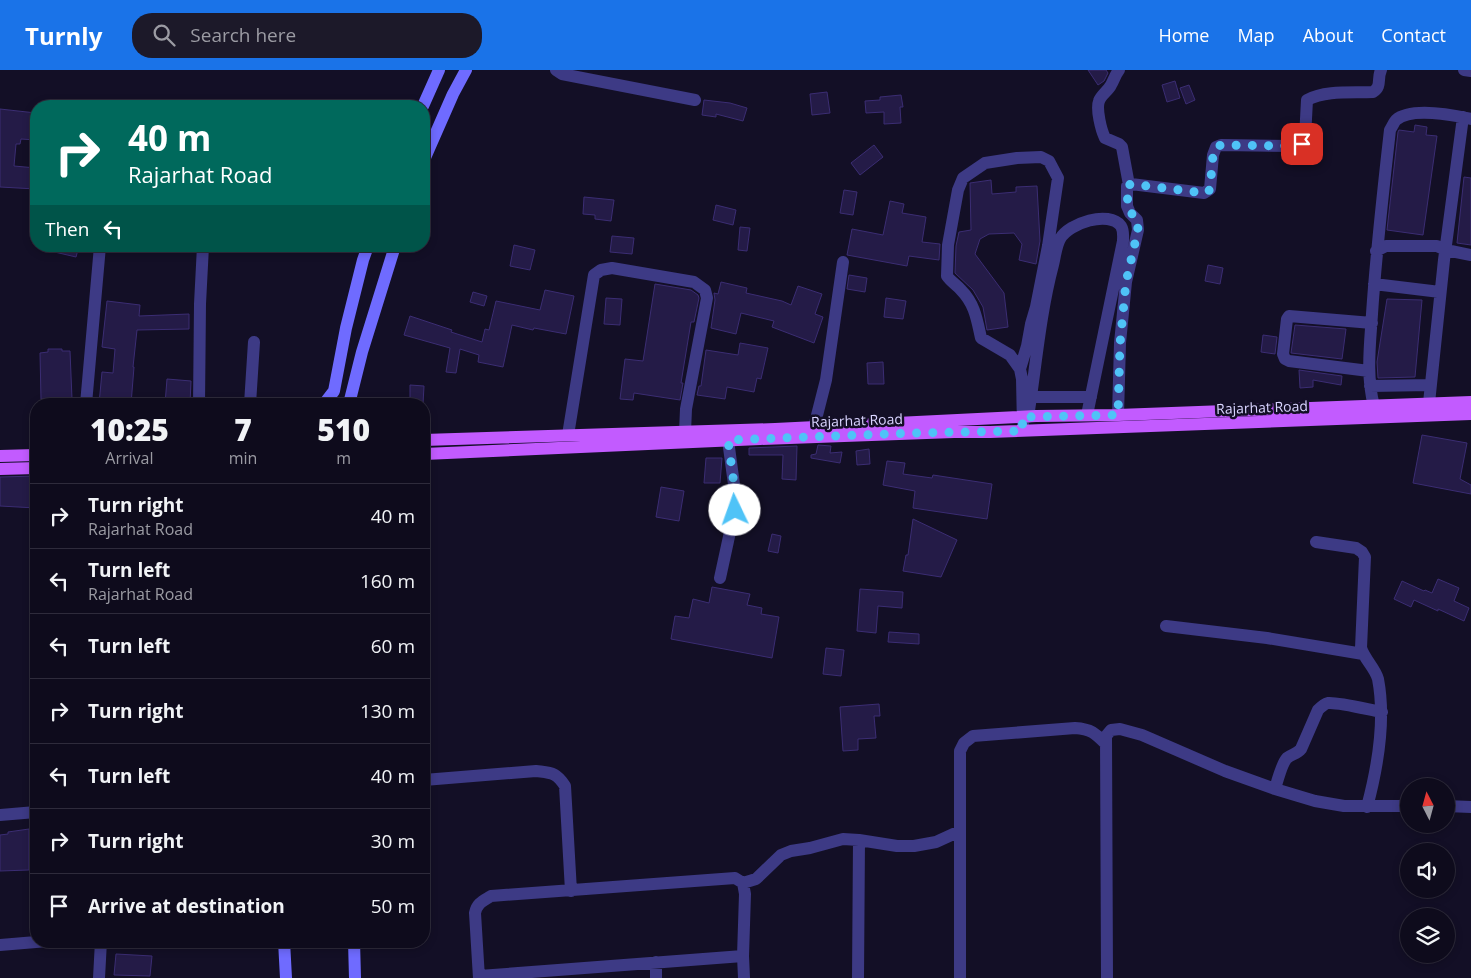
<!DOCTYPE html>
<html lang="en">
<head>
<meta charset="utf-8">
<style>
	:root { --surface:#0e0b1c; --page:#1c1929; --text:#f1f3f6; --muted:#9b9ba3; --line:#2e2b3b; --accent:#1a73e8 }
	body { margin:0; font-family:"Open Sans",sans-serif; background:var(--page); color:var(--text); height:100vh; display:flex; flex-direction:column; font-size:19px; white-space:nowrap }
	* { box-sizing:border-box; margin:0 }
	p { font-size:16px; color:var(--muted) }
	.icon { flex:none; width:28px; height:28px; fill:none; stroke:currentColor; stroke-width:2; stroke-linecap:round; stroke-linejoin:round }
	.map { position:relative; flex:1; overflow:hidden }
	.sheet { position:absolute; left:30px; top:328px; width:400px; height:550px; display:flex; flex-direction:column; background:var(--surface); border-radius:20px; box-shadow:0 2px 8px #0003,0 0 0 1px var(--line) }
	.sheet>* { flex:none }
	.banner { position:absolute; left:30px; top:30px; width:400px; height:152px; border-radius:20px; box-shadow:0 2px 8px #0003,0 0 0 1px var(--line); background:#00695c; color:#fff; overflow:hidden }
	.needle { width:32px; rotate:354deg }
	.tools { position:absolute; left:1400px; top:708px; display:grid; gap:10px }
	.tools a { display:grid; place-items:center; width:55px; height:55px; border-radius:50%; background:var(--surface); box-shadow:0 2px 8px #0003,0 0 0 1px var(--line); font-size:25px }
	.pin { position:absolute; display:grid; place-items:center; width:42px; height:42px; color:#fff; margin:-21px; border-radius:10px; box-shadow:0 2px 8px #0006 }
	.me { position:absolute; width:55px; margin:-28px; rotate:357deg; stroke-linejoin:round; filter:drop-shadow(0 0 4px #0008) }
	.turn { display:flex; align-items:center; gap:18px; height:105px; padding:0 15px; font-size:22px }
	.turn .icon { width:65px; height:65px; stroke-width:2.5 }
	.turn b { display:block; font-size:35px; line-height:42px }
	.then { display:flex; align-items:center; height:48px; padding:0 15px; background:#0003; gap:10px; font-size:19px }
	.eta { display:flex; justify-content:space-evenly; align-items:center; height:85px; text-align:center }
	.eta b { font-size:30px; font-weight:800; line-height:35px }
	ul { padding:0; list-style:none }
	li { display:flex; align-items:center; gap:15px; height:65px; padding:0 15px; border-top:1px solid var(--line) }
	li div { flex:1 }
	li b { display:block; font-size:19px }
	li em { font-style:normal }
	header { display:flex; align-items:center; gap:30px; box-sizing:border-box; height:70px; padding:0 25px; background:var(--accent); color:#fff }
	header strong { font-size:24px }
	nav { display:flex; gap:28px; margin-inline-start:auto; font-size:18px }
	.search { width:350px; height:45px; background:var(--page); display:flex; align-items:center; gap:12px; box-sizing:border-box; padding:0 18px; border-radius:20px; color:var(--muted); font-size:19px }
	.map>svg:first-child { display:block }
	.building { fill:#241b47; stroke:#3b2d73 }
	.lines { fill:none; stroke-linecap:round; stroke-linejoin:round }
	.minor { stroke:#3d3a85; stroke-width:12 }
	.secondary { stroke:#6f6bff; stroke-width:12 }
	.primary { stroke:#c25bff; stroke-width:12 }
	.route { stroke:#4fc3f7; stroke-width:9; stroke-dasharray:0 16.2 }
	.labels { text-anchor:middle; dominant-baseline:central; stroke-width:5; stroke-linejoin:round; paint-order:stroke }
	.street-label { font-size:14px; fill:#d9d4ff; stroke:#130f26 }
</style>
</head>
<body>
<header>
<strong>Turnly</strong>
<div class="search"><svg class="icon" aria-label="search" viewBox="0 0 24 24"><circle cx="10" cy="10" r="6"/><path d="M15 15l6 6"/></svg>Search here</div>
<nav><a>Home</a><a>Map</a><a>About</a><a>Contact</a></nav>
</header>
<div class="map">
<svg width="1471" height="908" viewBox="0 0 1471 908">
	<rect width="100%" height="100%" fill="#130f26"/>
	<path class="building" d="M1088,0H1106L1108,3L1104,11L1098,15Z
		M1175,11L1180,28L1167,32L1162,15Z
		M1189,15L1195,30L1186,34L1180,18Z
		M827,22L830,43L812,45L810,24Z
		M901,25L903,37H900L901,53L884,54V42L866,43L865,31L880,30V27Z
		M704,30L730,33L747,38L743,51L716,44V47L702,45Z
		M0,39L36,43V70L21,69L20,74H16L14,96L36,98V119L0,117Z
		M1415,55L1427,57L1426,65L1437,66L1423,165L1387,160L1398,62L1399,60L1414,62Z
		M874,75L883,87L860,105L851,93Z
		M1464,107L1471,108V175L1457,173Z
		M991,110L992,124L1016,122V117L1037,116L1040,171L1036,194L1019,190L1022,174L1014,163L989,164L980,169L975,184L1004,223L1008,257L987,260L983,237L973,220L955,203L956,176L959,162L971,160L970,113Z
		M844,120L857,122L853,145L840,143Z
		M584,127L614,130L611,151L595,149V145L583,144Z
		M890,131L904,134L902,143L926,147L922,172L940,174L939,190L909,186L907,196L847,185L852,159L883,165Z
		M716,135L736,140L733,155L713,150Z
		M740,157L750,158L747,181L738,180Z
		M612,166L634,168L632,184L610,182Z
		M514,175L535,180L530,200L510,196Z
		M46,176H79L76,187L46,180Z
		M1208,195L1223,198L1220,214L1205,211Z
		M849,205L867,208L865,222L847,219Z
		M721,212L747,218L746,223L782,231L791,235L798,216L822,224L815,244L823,247L814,273L772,257L774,251L741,243L736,264L711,258L715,230L714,223L718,224Z
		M655,214L691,220L698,225L699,228L694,252H691L681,313H683L680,330L634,323L633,330L620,329L625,289L643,291Z
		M545,220L574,226L566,264L534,258L533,260L512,255L503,297L478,292L479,285L460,279L456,303L446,302L450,278L404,265L410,246L452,260L451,262L482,272L485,259L489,260L496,231L540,240Z
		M473,222L487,226L484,236L470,232Z
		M606,228L622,229L620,255L604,254Z
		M886,228L906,231L903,249L884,247Z
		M1387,229L1422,230L1415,307L1378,308L1377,292Z
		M107,231L140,235L139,246L189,244V259L137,260L133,297H134L131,334H99L102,302L113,303L115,279L102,277Z
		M1295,255L1346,259L1342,289L1291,283Z
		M1263,265L1277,267L1275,284L1261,282Z
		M740,273L768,278L761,309L757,308L754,322L727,317L725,329L697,325L699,316H701L706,280L738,285Z
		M48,279H62V281H70L72,329H67V332L47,333V329H41L40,283L48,282Z
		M883,292L884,314H868L867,293Z
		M1299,300L1342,306L1341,315L1313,310V317L1300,318Z
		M167,309L191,311L190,334H165Z
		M410,315L424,316L423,334H410Z
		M1422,365L1467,373L1460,409L1471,415V424L1413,413Z
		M818,375L831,376L830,383L842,382L840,393L811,388V385L816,384Z
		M797,376L796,410L782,409L783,385H749V378Z
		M869,379L870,394L857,395L856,381Z
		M706,388H722L720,413H704Z
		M887,391L905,393L903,404L932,408L933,405L992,414L987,449L913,438L915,421L883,415Z
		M36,406V438L0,436V407Z
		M661,417L684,421L679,451L656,447Z
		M913,449L957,470L941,507L903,501L906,485H908Z
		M772,464L781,466L778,483L768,481Z
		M1438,509L1459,518L1454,531L1469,538L1464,551L1438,539V541L1414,530L1411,537L1394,529L1402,511L1424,521L1425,520L1432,523Z
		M712,517L750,524L747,535L762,538L761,544L779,547L772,588L671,569L675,546L689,548L693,529L709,533Z
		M860,519L903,522L902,538L878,536L876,563L857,561Z
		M889,562L919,564V574L888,572Z
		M826,578L844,580L841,606L823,604Z
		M879,634L880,646H874L876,668L858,669V680L843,681L840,637Z
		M29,759V800L0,801V765L8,764V762Z
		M116,884L152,886L150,906L114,905Z"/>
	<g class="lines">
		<path class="minor" d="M556,0L562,4L695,30
			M1119,0C1115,5 1114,10 1111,15C1108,21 1101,25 1099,31C1096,39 1101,60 1105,68L1119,74L1122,77L1129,115
			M1464,0L1471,1
			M1376,181L1386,176H1437L1446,180L1471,185
			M1374,214L1440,222
			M1020,299L1027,276L1031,254L1036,237L1048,176L1058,108L1049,91L1041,87L1017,88L985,93L963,108L958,120L948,175L947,206C951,212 957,215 961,220C975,234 977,250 981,268L1010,285L1020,299L1022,309L1023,357
			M1369,301L1289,291L1285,289L1283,284L1287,249L1289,246L1372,253
			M1370,316L1430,315
			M1031,327H1091
			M1429,333L1444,190L1463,47
			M86,334L100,176
			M199,334L200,234L203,176
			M250,334L254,272
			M1374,336C1366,306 1370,275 1372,244C1376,183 1383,122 1390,60C1392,57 1394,52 1396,50C1411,37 1453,45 1471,49
			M1118,345L1120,273L1126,212L1138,160L1137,150L1130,143L1127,136V116L1131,114L1204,123L1210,119L1213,85L1216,77L1221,75L1293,76L1302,74L1305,68L1307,30C1326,20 1352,23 1373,22C1382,17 1377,8 1381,0
			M1028,347C1036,296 1040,244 1053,195C1055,187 1056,176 1060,169C1069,153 1109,140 1121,156C1124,161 1123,167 1123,171L1087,345
			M814,357L826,310L843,192
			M568,365L594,205L601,200L612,198L694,212L705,220L707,228L686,339L685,362
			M1316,472L1356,478L1362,482L1365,487L1361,578C1365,590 1375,598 1378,609C1386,651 1378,696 1367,737
			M720,508L735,439V422L728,370
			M1166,556L1267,568L1363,584
			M424,710L536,701C551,703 556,702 565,716L571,821
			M1275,719C1277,712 1282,693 1287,688C1292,684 1297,684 1301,679L1318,640C1321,637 1324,634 1328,633C1339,632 1370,640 1382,642
			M1446,736L1471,737
			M0,745L36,742
			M743,813L756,809L781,785L791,781L810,778L843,769L859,770L897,776H914L936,772L960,761
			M0,875L48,871
			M479,906L743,886
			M99,908L101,871
			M479,908L475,843C477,833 483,831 491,826L735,808L743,813L745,824L743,886L744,908
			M656,908V892
			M858,908L859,770
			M960,908V681L964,673L973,666L1075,658C1091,659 1095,663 1106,674
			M1107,908L1106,666L1111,660L1120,659L1142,665L1225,701L1275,719L1315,731L1344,736H1409"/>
		<path class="secondary" d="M423,36L439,0
			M424,90L453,24L466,0
			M324,334L334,321L346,258L363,190L368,176
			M349,334L362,282L395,176
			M284,871L286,908
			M354,871L355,908"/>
		<path class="primary" d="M424,370L775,359L1036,346L1118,345L1471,332
			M424,384L760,369L954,362H990L1471,344
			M0,386L36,385
			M0,399L36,398"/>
	</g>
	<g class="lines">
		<path class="route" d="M735,440V422L728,370L915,363L1023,361L1022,347L1118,345L1120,274L1126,212L1138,160L1137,150L1128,139L1127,116L1131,114L1204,123L1208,122L1210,119L1213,85L1216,77L1221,75L1294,76L1302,74"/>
	</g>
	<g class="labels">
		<g class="street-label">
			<text transform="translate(1262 337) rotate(-2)">Rajarhat Road</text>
			<text transform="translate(857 350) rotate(-2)">Rajarhat Road</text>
		</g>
	</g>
</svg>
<div class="tools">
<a><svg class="needle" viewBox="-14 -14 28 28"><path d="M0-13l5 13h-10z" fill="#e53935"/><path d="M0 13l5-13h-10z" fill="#9b9ba3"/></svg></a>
<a><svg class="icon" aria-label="sound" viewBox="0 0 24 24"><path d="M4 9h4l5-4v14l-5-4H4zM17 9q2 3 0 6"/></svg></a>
<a><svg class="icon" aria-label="layers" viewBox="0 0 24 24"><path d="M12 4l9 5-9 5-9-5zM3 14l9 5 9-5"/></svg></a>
</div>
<div class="pin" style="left:1302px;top:74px;background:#d93025"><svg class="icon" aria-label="arrive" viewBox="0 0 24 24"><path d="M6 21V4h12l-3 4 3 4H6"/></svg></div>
<svg class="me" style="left:735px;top:440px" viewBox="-20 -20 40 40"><circle r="19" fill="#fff"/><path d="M0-13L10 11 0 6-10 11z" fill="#4fc3f7"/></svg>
<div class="banner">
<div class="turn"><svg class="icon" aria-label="right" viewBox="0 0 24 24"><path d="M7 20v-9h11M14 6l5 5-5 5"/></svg><div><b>40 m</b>Rajarhat Road</div></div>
<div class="then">Then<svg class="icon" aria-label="left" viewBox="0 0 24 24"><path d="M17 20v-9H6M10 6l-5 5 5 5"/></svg></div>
</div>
<section class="sheet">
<div class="eta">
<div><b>10:25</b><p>Arrival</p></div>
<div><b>7</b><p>min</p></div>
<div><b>510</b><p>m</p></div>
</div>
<ul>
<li><svg class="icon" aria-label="right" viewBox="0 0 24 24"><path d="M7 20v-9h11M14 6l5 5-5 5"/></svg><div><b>Turn right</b><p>Rajarhat Road</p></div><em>40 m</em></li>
<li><svg class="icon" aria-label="left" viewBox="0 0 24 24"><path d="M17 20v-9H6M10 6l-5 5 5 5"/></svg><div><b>Turn left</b><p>Rajarhat Road</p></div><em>160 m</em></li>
<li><svg class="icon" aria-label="left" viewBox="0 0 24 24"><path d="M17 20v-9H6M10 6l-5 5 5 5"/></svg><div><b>Turn left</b></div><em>60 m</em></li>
<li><svg class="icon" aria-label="right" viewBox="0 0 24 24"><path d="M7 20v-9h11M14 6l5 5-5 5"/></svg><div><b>Turn right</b></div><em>130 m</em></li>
<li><svg class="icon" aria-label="left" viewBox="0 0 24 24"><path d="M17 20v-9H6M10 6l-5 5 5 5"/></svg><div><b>Turn left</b></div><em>40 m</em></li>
<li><svg class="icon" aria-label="right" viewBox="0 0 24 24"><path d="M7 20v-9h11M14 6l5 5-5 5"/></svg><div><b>Turn right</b></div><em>30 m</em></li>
<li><svg class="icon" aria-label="arrive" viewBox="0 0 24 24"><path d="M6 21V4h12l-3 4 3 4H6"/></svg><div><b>Arrive at destination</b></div><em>50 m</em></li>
</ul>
</section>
</div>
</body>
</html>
